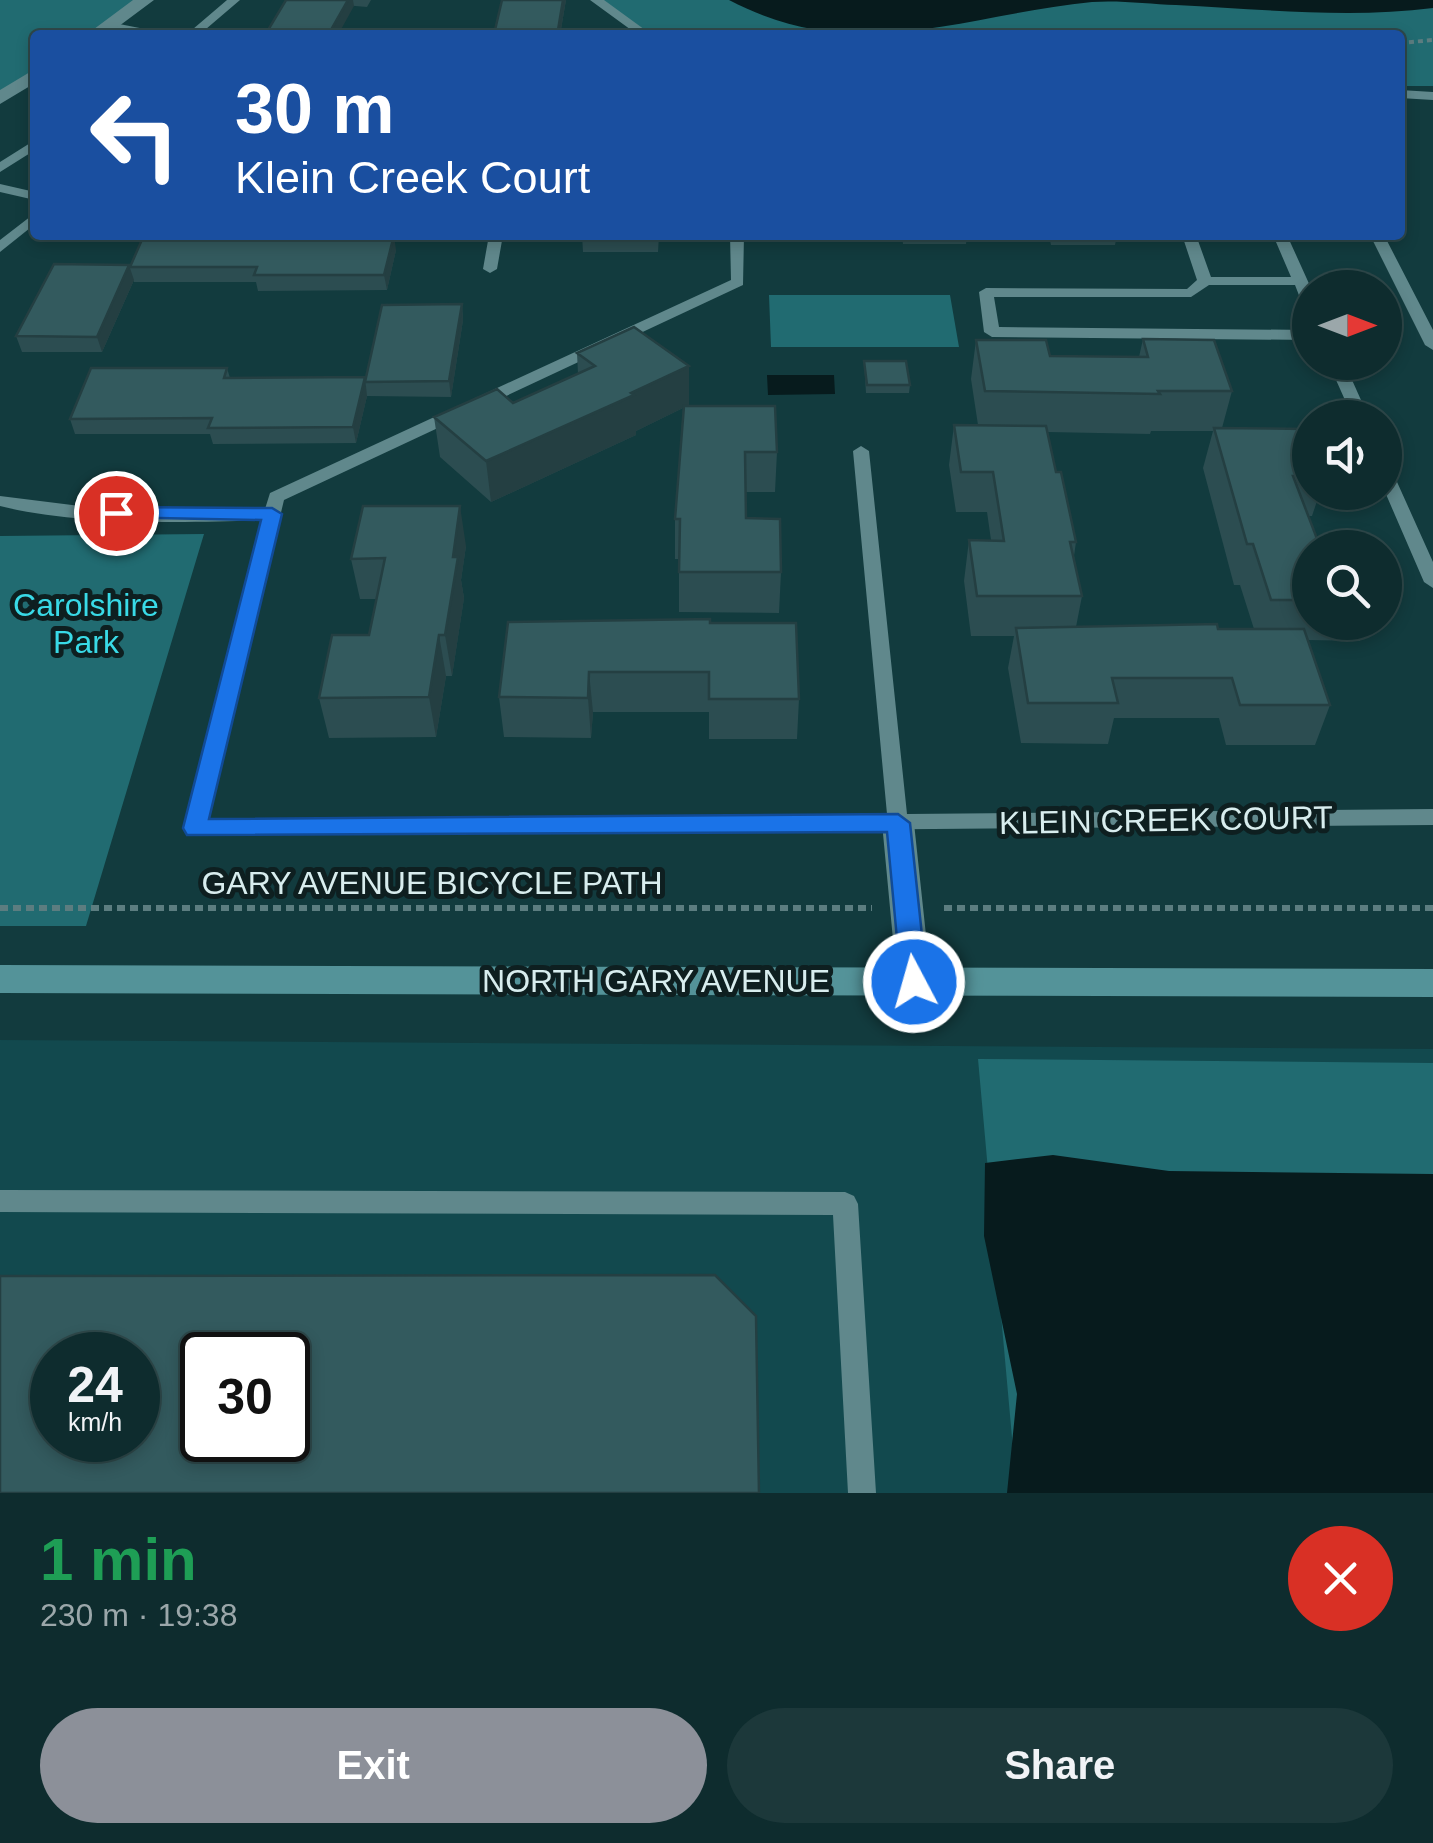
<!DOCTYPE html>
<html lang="en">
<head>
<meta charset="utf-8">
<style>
	:root { --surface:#0e2c2e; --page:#1c383a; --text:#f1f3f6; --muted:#9ba7aa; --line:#2e484a; --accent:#8c9099 }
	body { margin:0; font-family:Arial,sans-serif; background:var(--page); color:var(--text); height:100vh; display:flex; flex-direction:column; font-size:38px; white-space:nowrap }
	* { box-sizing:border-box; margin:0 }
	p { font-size:32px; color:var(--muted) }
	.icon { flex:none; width:55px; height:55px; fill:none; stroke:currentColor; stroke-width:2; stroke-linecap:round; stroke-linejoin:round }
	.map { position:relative; height:1493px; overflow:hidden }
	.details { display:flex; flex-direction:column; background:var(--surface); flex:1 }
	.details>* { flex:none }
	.hud { position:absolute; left:30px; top:30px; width:1375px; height:210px; border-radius:10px; box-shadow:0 5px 15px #0003,0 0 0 2px var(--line); background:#1a4fa0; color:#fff; overflow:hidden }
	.needle { width:65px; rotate:90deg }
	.tools { position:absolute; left:1292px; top:270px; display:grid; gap:20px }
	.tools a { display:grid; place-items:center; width:110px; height:110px; border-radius:50%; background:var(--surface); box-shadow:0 5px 15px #0003,0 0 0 2px var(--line); font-size:50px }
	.speed { position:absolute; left:30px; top:1332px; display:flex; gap:20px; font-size:50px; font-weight:700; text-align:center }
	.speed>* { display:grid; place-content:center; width:130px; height:130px; border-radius:50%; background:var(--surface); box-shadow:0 5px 15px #0003,0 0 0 2px var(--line); line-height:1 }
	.speed small { font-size:25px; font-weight:400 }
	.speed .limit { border:5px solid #111; border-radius:15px; background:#fff; color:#111 }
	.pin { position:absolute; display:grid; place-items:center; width:85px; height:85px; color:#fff; margin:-42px; border:5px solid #fff; border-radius:50%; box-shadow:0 2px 10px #0007 }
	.me { position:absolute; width:110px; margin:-55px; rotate:354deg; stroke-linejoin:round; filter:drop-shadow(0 0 8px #0008) }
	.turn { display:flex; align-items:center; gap:35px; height:210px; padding:0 40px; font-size:45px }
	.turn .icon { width:130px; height:130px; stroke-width:2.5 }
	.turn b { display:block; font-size:70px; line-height:85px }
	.round { display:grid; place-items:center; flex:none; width:105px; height:105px; border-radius:52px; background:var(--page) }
	.headline { display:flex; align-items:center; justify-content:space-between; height:170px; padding:0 40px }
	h1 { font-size:60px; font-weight:600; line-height:75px; color:#1e9e55 }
	.button { display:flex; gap:20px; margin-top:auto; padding:20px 40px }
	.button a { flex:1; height:115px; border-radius:60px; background:var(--accent); color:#fff; font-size:40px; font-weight:600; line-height:115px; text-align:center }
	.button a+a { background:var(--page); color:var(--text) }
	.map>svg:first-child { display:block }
	.built { fill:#12494e; fill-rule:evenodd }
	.green { fill:#216b71 }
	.water { fill:#071b1d }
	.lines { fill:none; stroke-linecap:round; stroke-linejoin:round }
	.path-far1 { stroke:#5c7d80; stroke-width:4; stroke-dasharray:5 4; stroke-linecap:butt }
	.path { stroke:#5c7d80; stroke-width:6; stroke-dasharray:8 5; stroke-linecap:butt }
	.lane { fill:#60888c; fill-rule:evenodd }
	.street { fill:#60888c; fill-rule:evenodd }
	.secondary { fill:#549399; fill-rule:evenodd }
	.wall { fill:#2c4d51; fill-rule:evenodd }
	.shaded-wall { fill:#243f42 }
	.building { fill:#335a5e; stroke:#243f42; stroke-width:2.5; fill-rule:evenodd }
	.route { fill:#1a73e8; stroke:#114b97; stroke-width:2.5 }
	.labels { text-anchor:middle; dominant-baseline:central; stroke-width:10; stroke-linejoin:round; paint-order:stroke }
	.park-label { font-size:32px; fill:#39dae7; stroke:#0e1f20 }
	.street-label { font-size:32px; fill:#d8edee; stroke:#0e1f20 }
</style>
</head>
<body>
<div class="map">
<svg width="1433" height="1493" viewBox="0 0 1433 1493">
	<rect width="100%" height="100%" fill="#123b3e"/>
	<path class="built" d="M0,1040L1433,1049V1493H0ZM52,1355H138V1440H52ZM202,1355H288V1440H202Z"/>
	<path class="green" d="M0,0H139L95,35H35V75L0,93Z
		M596,0H1433V86H1400V35H646Z
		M769,295H950L959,347H771Z
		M204,534L86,926H0V536Z
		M978,1059L1433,1063V1493H1017Z"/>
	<path class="water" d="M729,0H1433V8C1349,19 1260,9 1176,5C1149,4 1119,0 1092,2C962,15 857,67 729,0Z
		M767,375H834L835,394L768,395Z
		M1053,1155L1169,1171L1433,1174V1493H1007L1017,1394L984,1236L985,1163Z"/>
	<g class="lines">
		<path class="path-far1" d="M1400,43L1433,40"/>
		<path class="path" d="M0,908H872
			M944,908H1433"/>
		<path class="lane" d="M227,0H240L199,35H186Z
			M590,0H604L652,35H638Z
			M109,22L155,31L161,35H137L105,29V23Z
			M1400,90L1433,92V100L1400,98Z
			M35,140V150L0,172V162Z
			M0,184L35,192V200L0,192Z
			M35,213V224L0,252V240Z
			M489,235H503L497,269L490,273L483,269Z
			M730,235H744L743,285L284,500L207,821L887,814L853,451L861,446L869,451L907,814L1433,809V825L188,835L185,829L262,520C184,523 74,525 0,506V496L80,506L265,509L270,493L731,280Z
			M1182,235H1196L1211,277H1291L1273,235H1287L1311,288L1310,308L1302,303L1295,285H1209L1191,297H994L999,327L1310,330V340L992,337L984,332L979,292L986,288L1187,289L1197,280Z
			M1370,235H1384L1433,330V350L1425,345Z
			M1328,362H1344L1369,418H1353Z
			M1385,468L1393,473L1433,562V588L1424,582L1385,492Z
			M0,1190L845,1192L854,1196L858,1204L876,1493H848L833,1215L0,1212Z"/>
		<path class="street" d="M133,0H154L107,35H86Z
			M35,69V83L0,104V90Z
			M898,811L909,815L914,823L931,982L926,992L914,996L902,992L897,982L882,823L887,815Z"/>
		<path class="secondary" d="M0,965L1433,969V997L0,993Z"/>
	</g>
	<path class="wall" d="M286,0H371L367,7Z
		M566,0L560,35H483L495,30Z
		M582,235H659L658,252H583Z
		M786,235H864V237H786Z
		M902,235H967L966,244H903Z
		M1049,235H1117L1115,245H1051Z
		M396,250L387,290L258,291L256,282H134V280L102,352H22L16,336L130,267Z
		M462,304L463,320L451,397L367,396L356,443L213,444L210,434H75L70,419L227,368L230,378L365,377Z
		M1143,339L1232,391L1222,428L1310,436V492H1320L1312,516H1308L1310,622H1367L1360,641L1308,640L1330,705L1315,745H1226L1219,718H1114L1108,744L1021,743L1008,668L1014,636H971L964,581L969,540H991L987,512H956L949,465L954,425H978L971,379L976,340L1050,356L1139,357ZM1151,431H1213L1203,468L1234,585H1240L1254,629L1076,627L1082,596L1074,556L1076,542L1056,472L1048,432L1150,434Z
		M577,353L689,366V405L777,452L775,492H745L746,518L781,572L779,613L679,612V559H675V519L683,408L636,431V435L491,502L440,457L434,417L513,403L578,374Z
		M864,361L910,385L909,393H866Z
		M466,546L461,580L464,598L452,676H446L436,737L329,738L319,698L369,635L377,599H360L351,559Z
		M710,623L799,699L797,739H709V712H593L591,738L504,737L499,697Z"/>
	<path class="shaded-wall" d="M348,0H353L354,6L338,35H328Z
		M563,0H566L560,35H558Z
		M394,235L396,250L387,290L384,275Z
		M129,265L134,280L102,352L97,337Z
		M462,304L463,320L451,397L449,381Z
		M689,366V405L636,431V435L491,502L486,461Z
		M365,377L367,396L356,443L353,427Z
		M460,506L466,546L461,580L464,598L452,676L445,635L453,557Z
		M439,635L446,676L436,737L429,697Z
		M589,672L593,712L591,738L588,698Z"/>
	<path class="building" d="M286,0H348L328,35H265Z
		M502,0H563L558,30H547L546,35H483L484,30H495Z
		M144,235H394L384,275H254L257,267H130Z
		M582,235H658L657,237H582Z
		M54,264L129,265L97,337L16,336Z
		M462,304L449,381L365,382L382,305Z
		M634,327L689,366L631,393L634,395L486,461L434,417L497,389L513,403L595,366L577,353Z
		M1143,339L1214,340L1232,391H1158L1160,394L985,391L976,340H1046L1050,356L1148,357Z
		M864,361H906L910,385H867Z
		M91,368H227L224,378L365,377L353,427L208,428L212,418L70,419Z
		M684,406H775L777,452H745L746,518L780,519L781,572H679L680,519H675Z
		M954,425L1046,426L1056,472H1061L1076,542H1070L1082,596H977L969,540L1004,541L993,472H961Z
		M1214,428L1307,429L1310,436V476H1293L1319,544H1354L1355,548H1310V600H1271L1253,544H1247Z
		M363,506H460L453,557H458L445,635H439L429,697L319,698L332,635H369L385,558L351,559Z
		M710,619V623H796L799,699H709V672H589L588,698L499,697L508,622Z
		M1217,624L1218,629H1304L1330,705H1240L1232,678H1112L1118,703H1028L1016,628Z
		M715,1275L756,1316L759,1493H0V1276ZM52,1355H138V1440H52ZM202,1355H288V1440H202Z"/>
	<path class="route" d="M116,507L272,508L282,514L209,819L898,814L910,823L927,982L923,990L914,993L905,990L901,982L887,832L187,835L183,828L261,520L109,517L106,513Z"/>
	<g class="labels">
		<g class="park-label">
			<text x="86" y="605">Carolshire<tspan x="86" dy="37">Park</tspan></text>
		</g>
		<g class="street-label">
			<text transform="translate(1166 820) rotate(-1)">KLEIN CREEK COURT</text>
			<text x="432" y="883">GARY AVENUE BICYCLE PATH</text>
			<text x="656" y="981">NORTH GARY AVENUE</text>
		</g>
	</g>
</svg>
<div class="tools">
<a><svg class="needle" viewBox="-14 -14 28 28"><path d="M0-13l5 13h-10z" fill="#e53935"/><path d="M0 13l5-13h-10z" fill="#9ba7aa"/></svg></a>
<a><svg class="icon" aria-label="sound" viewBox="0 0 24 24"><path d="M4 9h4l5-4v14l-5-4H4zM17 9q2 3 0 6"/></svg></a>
<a><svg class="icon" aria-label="search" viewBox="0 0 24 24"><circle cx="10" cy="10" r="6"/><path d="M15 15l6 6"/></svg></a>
</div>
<div class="speed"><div>24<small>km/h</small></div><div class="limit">30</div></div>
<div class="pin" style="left:116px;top:513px;background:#d93025"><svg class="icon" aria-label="arrive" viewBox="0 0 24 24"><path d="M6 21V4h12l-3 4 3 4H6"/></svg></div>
<svg class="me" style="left:914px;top:982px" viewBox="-20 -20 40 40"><circle r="17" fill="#1a73e8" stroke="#fff" stroke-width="3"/><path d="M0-11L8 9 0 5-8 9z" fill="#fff"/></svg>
<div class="hud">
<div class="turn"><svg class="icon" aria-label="left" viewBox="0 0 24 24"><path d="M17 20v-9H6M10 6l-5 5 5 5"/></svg><div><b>30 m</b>Klein Creek Court</div></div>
</div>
</div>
<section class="details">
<div class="headline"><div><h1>1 min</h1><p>230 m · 19:38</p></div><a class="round" style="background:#d93025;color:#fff"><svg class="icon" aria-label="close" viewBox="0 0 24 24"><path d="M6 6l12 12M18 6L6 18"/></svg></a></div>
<div class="button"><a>Exit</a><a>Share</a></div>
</section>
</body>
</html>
